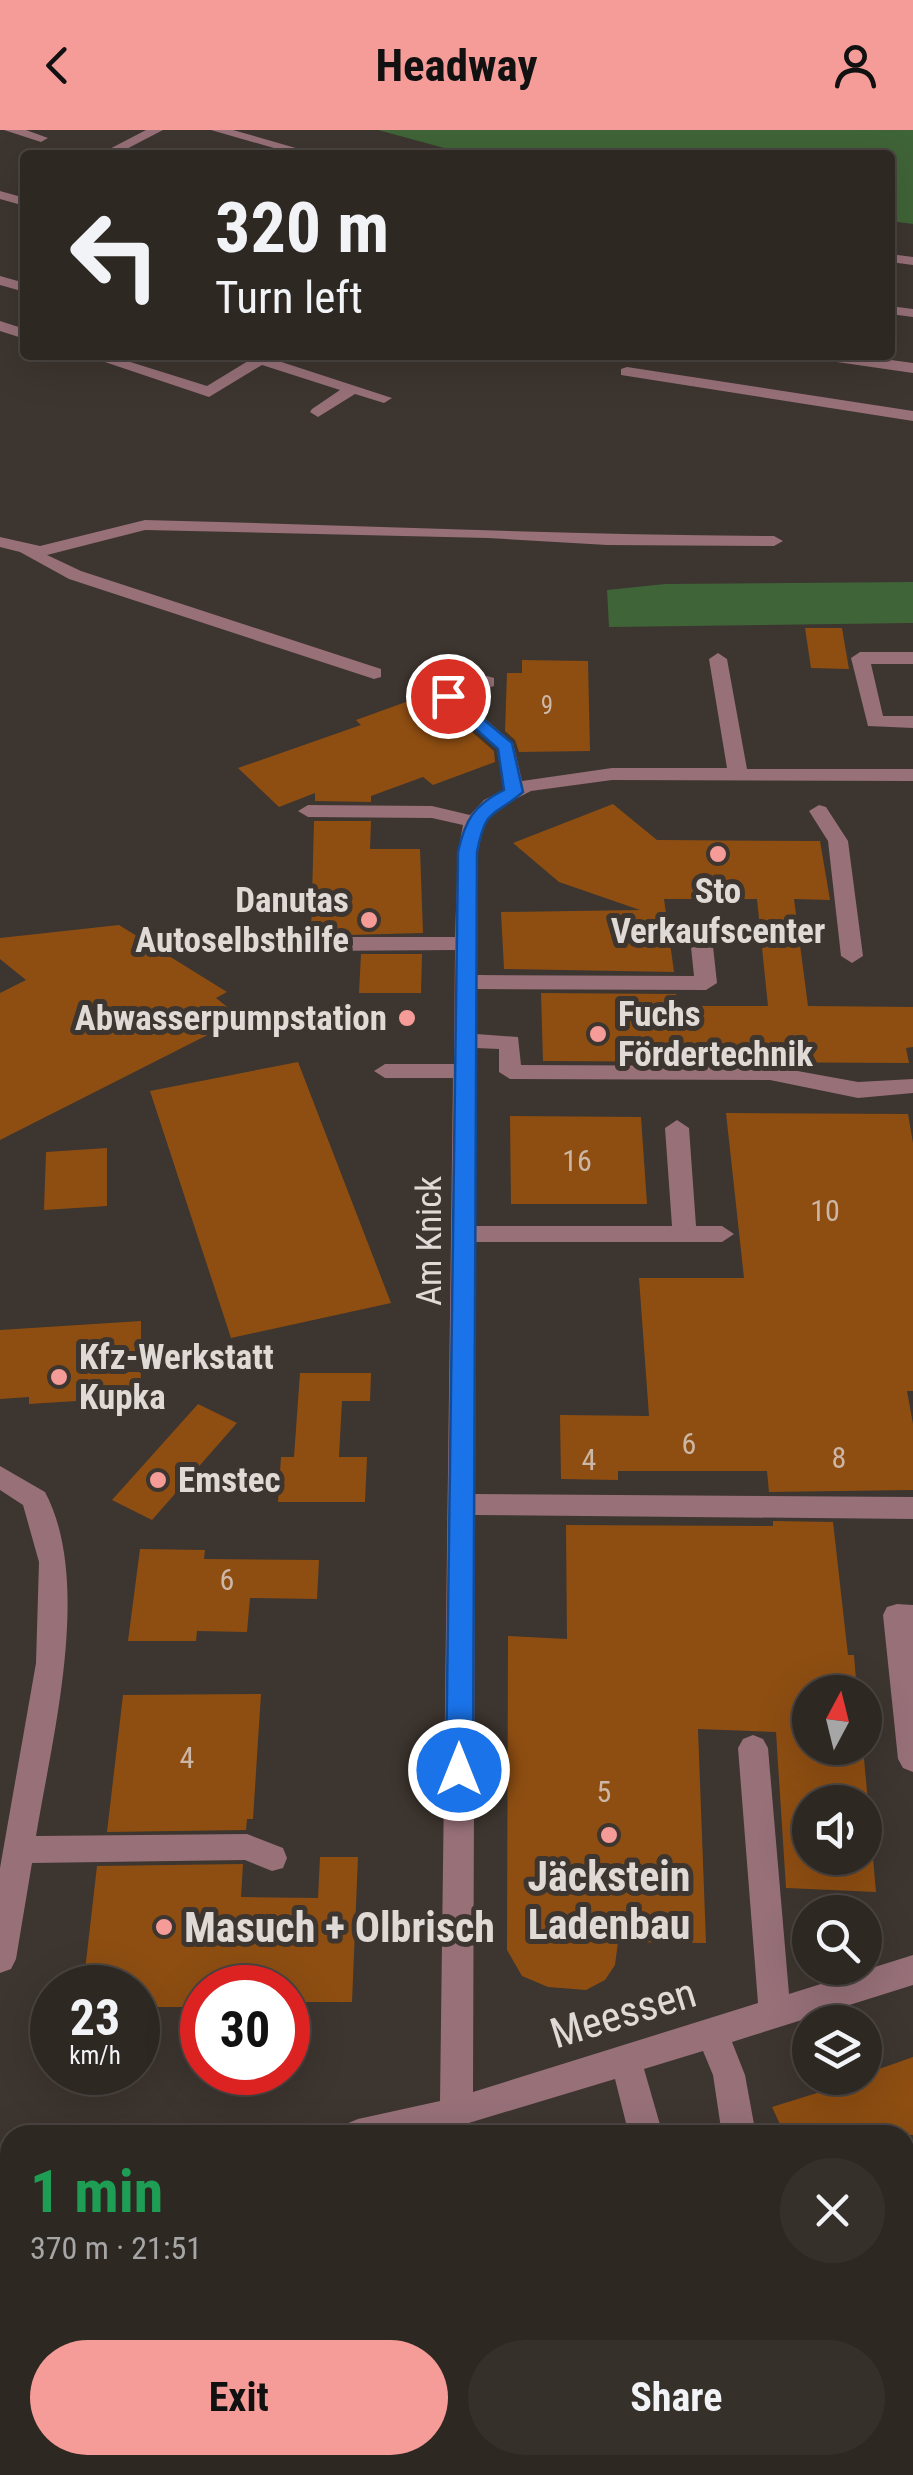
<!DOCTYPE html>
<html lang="en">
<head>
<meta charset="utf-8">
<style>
	:root { --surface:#2e2823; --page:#36302b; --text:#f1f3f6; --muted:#a7a6a6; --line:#494441; --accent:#f59b98 }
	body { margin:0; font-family:"Roboto Condensed",sans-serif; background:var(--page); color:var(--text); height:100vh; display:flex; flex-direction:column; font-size:38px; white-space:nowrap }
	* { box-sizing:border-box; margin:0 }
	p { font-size:32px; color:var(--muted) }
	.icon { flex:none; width:55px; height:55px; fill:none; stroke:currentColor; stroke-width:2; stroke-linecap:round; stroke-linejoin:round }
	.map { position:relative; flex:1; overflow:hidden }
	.sheet { position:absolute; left:0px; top:1995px; width:915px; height:350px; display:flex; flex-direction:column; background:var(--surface); border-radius:30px 30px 0 0; box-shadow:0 10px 40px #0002,0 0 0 2px var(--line) }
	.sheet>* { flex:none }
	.hud { position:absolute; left:20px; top:20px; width:875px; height:210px; border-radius:10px; box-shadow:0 10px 40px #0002,0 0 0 2px var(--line); background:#2e2823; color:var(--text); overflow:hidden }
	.needle { width:65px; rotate:7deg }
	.fabs { position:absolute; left:792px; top:1545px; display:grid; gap:20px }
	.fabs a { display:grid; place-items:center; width:90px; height:90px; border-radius:50%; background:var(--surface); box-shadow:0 10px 40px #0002,0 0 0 2px var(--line); font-size:50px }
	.speed { position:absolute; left:30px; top:1835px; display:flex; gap:20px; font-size:50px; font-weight:700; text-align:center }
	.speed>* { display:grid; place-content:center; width:130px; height:130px; border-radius:50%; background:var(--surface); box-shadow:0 10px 40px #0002,0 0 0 2px var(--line); line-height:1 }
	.speed small { font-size:25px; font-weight:400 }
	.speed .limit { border:15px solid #d22; background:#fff; color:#111 }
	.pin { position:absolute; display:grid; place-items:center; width:85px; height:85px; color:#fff; margin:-42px; border:5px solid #fff; border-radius:50%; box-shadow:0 2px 10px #0007 }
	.me { position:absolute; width:110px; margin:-55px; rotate:0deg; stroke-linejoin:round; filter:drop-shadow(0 0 8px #0008) }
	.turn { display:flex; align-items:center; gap:35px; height:210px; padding:0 30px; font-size:45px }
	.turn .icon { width:130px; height:130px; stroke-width:2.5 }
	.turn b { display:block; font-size:70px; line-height:85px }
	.round { display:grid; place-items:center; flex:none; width:105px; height:105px; border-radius:52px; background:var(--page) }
	.head { display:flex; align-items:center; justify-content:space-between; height:170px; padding:0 30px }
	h1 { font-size:60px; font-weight:700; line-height:75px; color:#1e9e55 }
	.action { display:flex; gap:20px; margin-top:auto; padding:20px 30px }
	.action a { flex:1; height:115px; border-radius:60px; background:var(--accent); color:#111; font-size:40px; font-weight:700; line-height:115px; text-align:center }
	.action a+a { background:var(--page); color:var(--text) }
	header { display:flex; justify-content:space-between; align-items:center; height:130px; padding:0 30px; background:var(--accent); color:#111; font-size:45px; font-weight:700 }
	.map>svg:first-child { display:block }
	.green { fill:#3f6437 }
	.building { fill:#8e4e12 }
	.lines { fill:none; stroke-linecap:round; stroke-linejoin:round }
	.minor { fill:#977078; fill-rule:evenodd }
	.route { fill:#1a73e8; stroke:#114b97; stroke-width:2.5 }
	.poi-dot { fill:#f59b98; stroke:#3d352f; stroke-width:4 }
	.labels { text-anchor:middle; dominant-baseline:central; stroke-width:10; stroke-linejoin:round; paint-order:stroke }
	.far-number-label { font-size:25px; fill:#ccb7a6 }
	.number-label { font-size:30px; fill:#ccb7a6 }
	.poi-label { font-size:35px; font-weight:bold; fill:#e0dad7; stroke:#3d352f; text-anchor:start }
	.street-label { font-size:35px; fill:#e0dad7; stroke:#3d352f }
	.near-poi-label { font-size:42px; font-weight:bold; fill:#e0dad7; stroke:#3d352f }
	.near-street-label { font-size:42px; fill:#e0dad7; stroke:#3d352f }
</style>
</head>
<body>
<header><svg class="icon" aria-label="back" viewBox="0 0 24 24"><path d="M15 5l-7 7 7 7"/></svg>Headway<svg class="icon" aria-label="person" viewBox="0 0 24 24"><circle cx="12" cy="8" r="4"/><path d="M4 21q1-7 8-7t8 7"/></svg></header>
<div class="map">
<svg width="913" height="2345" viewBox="0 0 913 2345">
	<rect width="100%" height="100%" fill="#3d352f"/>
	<path class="green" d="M378,0H913V94L890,91V25H470Z
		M913,452V493L609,497L607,460L665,454Z"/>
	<path class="building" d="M805,498H842L849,539L811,538Z
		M522,530L588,531L590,621L519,622L515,610L505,601L507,543H522Z
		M428,564L494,621L495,632L433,655L423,647L371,666V672L315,671V663L279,677L238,638L361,595L356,590Z
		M613,674L657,710L820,711L830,770L794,769L808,876L913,877V917L906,918L909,933L543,931L541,863L676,864L678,876H768L757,769H664L674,842L504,839L501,782L640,780L559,752L513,713Z
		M314,691H371L370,719H420L423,803L311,806Z
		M119,795L227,862L216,868L241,888L0,1010V863L26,850L0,829V808Z
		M361,824H422L421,863H359Z
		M298,932L391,1173L231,1208L150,961Z
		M726,983L908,984L913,1013V1261H907L913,1294V1360L769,1362L767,1341H618V1350L561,1349L560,1285L649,1286L639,1148H744Z
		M510,986L641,987L647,1074H511Z
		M107,1018V1076L44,1080L46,1022Z
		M141,1191V1228L124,1232L126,1242H141L140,1267L29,1274V1267L0,1269V1200Z
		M300,1243H371L370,1271H342L339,1327H367L365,1372H278L281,1327H294Z
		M198,1274L237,1293L152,1390L112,1370Z
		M773,1391L833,1392L848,1525H854L857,1562H810V1618H863L868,1672H810V1728H873L876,1762L786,1758L776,1602L698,1599L706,1813L618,1812L615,1835L605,1850L586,1860L548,1857L522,1846L507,1820L508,1506L567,1509L566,1395L773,1396Z
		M140,1419L205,1420L204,1429L319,1430L317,1469L250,1468L247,1502L197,1501L196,1511H128Z
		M261,1564L253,1689H247L246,1700L107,1702L123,1565Z
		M320,1727H358L352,1872H288V1858H202V1877H138V1858H83L97,1736L243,1734L241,1767L318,1768Z
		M913,1927V2005H785L772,1977L865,1948V1944Z"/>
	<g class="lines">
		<path class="minor" d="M4,0H26L48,8L41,12Z
			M146,0H163L115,25H98Z
			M211,0H233L320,25H298Z
			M0,61L25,68V76L0,69Z
			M890,124L913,127V135L890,132Z
			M0,146L25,153V162L0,155Z
			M890,176L913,179V187L890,184Z
			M0,191L25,199V209L0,201Z
			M84,225H108L207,256L248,231L236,225H260L392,268L384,273L355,264L318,287L310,282L312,279L340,260L262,235L209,267Z
			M815,225H855L913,233V243L823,230Z
			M627,237L913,281V291L621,245V239Z
			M145,390C355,395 564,405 774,406L783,411L774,416L607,415L488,408L145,400L47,425L81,441L381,539V547L374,549L69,449L20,422L0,417V407L40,416Z
			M860,522H913V534H871L883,586H913V598L868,596L851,528Z
			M718,523L727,529L747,639H913V651L612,650L531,661L498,678L484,693L478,722L477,845L694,846L689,798L700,792L711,798L717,853L706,860L477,859L476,904L518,907L521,935L770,936L858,952L913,949V963L858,968L770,950L510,949L499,942V919L476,918V1096H672L665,998L677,990L689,998L696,1096H722L734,1104L722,1112H476L475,1364L913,1367V1389L475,1385L473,1962L758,1873L738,1618L743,1609L753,1605L763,1609L768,1618L789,1864L913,1825V1855L732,1912L745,1945L756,2005H722L713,1945L703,1921L644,1939L663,2005H629L615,1949L429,2005H341L346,1994L358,1989L440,1971L453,948H385L374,941L385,934H454L455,820L316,821L305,814L316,807H455L458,722L463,695L432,688L308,687L298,681L308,675L432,676L470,685L484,670L504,660L497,619L439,566L487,546L494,548V556L461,568L513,613L522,651L612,638H727L709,529Z
			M819,675L826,677L848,711L863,826L852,833L841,826L828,711L809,681Z
			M0,1336L45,1362C93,1452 52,1608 36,1706L247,1704L283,1718L287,1728L283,1738L272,1741L245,1730L32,1733L16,1829L11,1839L0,1843V1738L36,1533L39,1432L23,1375L0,1360Z
			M897,1474L913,1475V1642L903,1638L898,1629L883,1485L887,1477Z
			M10,2057V2091L0,2093V2059Z
			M905,2094H913V2128H905Z
			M377,2335H413V2345H377Z
			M729,2335H765L766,2345H730Z"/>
	</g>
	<path class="route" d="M448,560L512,613L523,662C493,688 486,676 477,722L473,1640L469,1649L459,1652L450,1649L446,1640L458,722C465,690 474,675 504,660L498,619L442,569L439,566Z"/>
	<g class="poi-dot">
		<circle cx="718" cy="724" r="10"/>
		<circle cx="369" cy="790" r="10"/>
		<circle cx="407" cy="888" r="10"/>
		<circle cx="598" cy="904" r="10"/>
		<circle cx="59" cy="1247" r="10"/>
		<circle cx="158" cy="1350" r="10"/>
		<circle cx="609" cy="1705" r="10"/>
		<circle cx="164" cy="1797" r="10"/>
	</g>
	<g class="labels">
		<g class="far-number-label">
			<text x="547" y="575">9</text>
		</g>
		<g class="number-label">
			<text x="577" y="1030">16</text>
			<text x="825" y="1080">10</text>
			<text x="689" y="1313">6</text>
			<text x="839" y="1327">8</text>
			<text x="589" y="1329">4</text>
			<text x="227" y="1449">6</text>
			<text x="187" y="1627">4</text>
			<text x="604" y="1661">5</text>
		</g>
		<g class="poi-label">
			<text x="718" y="761" text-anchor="middle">Sto<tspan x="718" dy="40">Verkaufscenter</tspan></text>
			<text x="349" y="770" text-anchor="end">Danutas<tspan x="349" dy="40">Autoselbsthilfe</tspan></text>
			<text x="618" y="884">Fuchs<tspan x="618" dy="40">Fördertechnik</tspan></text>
			<text x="387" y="888" text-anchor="end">Abwasserpumpstation</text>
			<text x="79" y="1227">Kfz-Werkstatt<tspan x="79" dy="40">Kupka</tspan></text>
			<text x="178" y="1350">Emstec</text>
		</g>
		<g class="street-label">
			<text transform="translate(429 1111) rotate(-90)">Am Knick</text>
		</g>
		<g class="near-poi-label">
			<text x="609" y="1746">Jäckstein<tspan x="609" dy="48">Ladenbau</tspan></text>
			<text x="184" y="1797" text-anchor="start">Masuch + Olbrisch</text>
		</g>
		<g class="near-street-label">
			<text transform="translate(623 1883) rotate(-17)">Meessen</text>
		</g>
	</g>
</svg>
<div class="fabs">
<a><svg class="needle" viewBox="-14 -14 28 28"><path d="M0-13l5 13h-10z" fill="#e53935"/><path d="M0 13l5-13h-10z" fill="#a7a6a6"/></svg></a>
<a><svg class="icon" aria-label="sound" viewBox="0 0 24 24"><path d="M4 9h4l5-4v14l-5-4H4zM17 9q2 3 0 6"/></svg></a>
<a><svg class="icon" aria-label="search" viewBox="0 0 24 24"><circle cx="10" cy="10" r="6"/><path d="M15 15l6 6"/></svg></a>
<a><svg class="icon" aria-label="layers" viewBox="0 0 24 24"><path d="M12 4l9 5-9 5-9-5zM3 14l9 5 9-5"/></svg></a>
</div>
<div class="speed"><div>23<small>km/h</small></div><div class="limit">30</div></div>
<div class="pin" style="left:448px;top:566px;background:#d93025"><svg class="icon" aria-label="arrive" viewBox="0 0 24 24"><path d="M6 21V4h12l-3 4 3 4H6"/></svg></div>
<svg class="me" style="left:459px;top:1640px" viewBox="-20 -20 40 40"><circle r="17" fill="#1a73e8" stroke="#fff" stroke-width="3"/><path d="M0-11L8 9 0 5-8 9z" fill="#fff"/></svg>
<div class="hud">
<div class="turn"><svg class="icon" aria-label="left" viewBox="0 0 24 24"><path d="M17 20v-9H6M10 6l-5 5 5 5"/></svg><div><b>320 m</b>Turn left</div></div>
</div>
<section class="sheet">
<div class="head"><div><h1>1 min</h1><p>370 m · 21:51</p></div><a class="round"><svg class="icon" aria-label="close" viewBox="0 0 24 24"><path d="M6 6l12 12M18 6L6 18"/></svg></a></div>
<div class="action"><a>Exit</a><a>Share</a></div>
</section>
</div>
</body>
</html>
